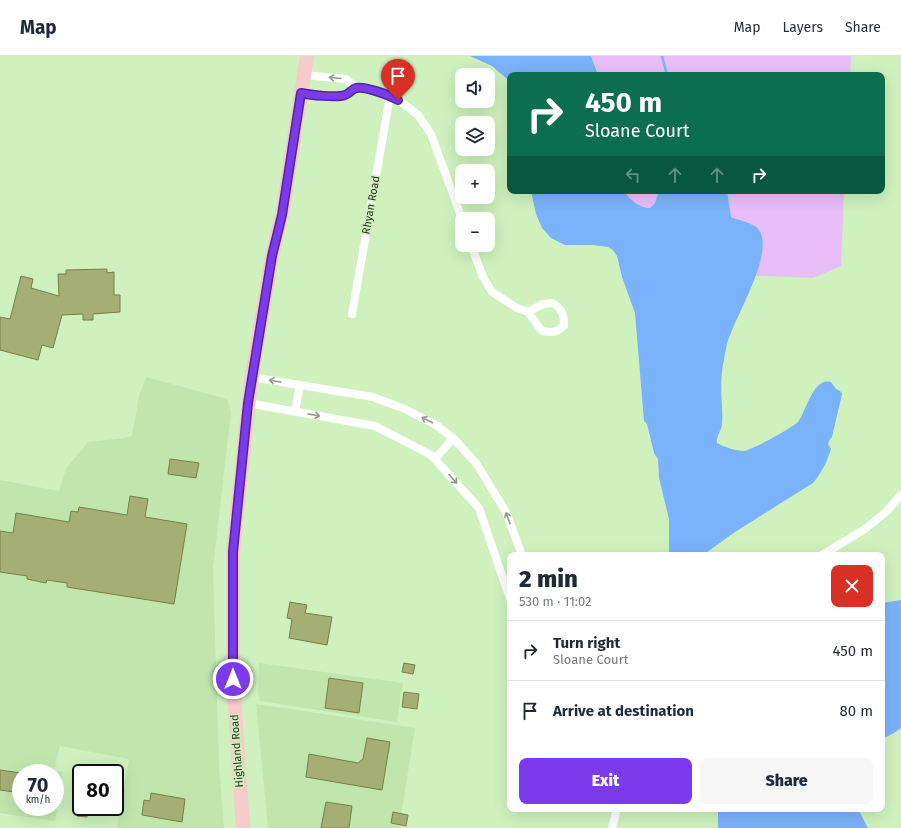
<!DOCTYPE html>
<html lang="en">
<head>
<meta charset="utf-8">
<style>
	:root { --surface:#fff; --page:#f6f6f7; --text:#1f2937; --muted:#747a83; --line:#e0e1e3; --accent:#7c3aed }
	body { margin:0; font-family:"Fira Sans",sans-serif; background:var(--page); color:var(--text); height:100vh; display:flex; flex-direction:column; font-size:15px; white-space:nowrap }
	* { box-sizing:border-box; margin:0 }
	p { font-size:13px; color:var(--muted) }
	.icon { flex:none; width:22px; height:22px; fill:none; stroke:currentColor; stroke-width:2; stroke-linecap:round; stroke-linejoin:round }
	.map { position:relative; flex:1; overflow:hidden }
	.sheet { position:absolute; left:507px; top:496px; width:378px; height:260px; display:flex; flex-direction:column; background:var(--surface); border-radius:8px; box-shadow:0 4px 16px #0002 }
	.sheet>* { flex:none }
	.banner { position:absolute; left:507px; top:16px; width:378px; height:122px; border-radius:8px; box-shadow:0 4px 16px #0002; background:#0b6e4f; color:#fff; overflow:hidden }
	.fabs { position:absolute; left:455px; top:12px; display:grid; gap:8px }
	.fabs a { display:grid; place-items:center; width:40px; height:40px; border-radius:8px; background:var(--surface); box-shadow:0 4px 16px #0002; font-size:20px }
	.speed { position:absolute; left:12px; top:708px; display:flex; gap:8px; font-size:20px; font-weight:700; text-align:center }
	.speed>* { display:grid; place-content:center; width:52px; height:52px; border-radius:50%; background:var(--surface); box-shadow:0 4px 16px #0002; line-height:1 }
	.speed small { font-size:10px; font-weight:400 }
	.speed .limit { border:2px solid #111; border-radius:6px; background:#fff; color:#111 }
	.pin { position:absolute; display:grid; place-items:center; width:34px; height:34px; color:#fff; margin:-41px -17px; border-radius:50% 50% 50% 0; rotate:-45deg; box-shadow:0 0 4px #0007 }
	.pin .icon { rotate:45deg }
	.me { position:absolute; width:44px; margin:-22px; rotate:0deg; stroke-linejoin:round; filter:drop-shadow(0 0 3px #0008) }
	.turn { display:flex; align-items:center; gap:14px; height:84px; padding:0 12px; font-size:18px }
	.turn .icon { width:52px; height:52px; stroke-width:2.5 }
	.turn b { display:block; font-size:28px; line-height:34px }
	.lanes { display:flex; align-items:center; height:38px; padding:0 12px; background:#0003; justify-content:center; gap:20px; direction:ltr }
	.lanes .off { opacity:.35 }
	.round { display:grid; place-items:center; flex:none; width:42px; height:42px; border-radius:8px; background:var(--page) }
	.headline { display:flex; align-items:center; justify-content:space-between; height:68px; padding:0 12px }
	h1 { font-size:24px; font-weight:800; line-height:30px }
	.action { display:flex; gap:8px; margin-top:auto; padding:8px 12px }
	.action a { flex:1; height:46px; border-radius:8px; background:var(--accent); color:#fff; font-size:16px; font-weight:800; line-height:46px; text-align:center }
	.action a+a { background:var(--page); color:var(--text) }
	ul { padding:0; list-style:none }
	li { display:flex; align-items:center; gap:12px; height:60px; padding:0 12px; border-top:1px solid var(--line) }
	li div { flex:1 }
	li b { display:block; font-size:15px }
	li em { font-style:normal }
	header { display:flex; align-items:center; gap:24px; box-sizing:border-box; height:56px; padding:0 20px; background:var(--surface); border-bottom:1px solid var(--line) }
	header strong { font-size:19px }
	nav { display:flex; gap:22px; margin-inline-start:auto; font-size:14px }
	.map>svg:first-child { display:block }
	.built { fill:#c0e6ad; fill-rule:evenodd }
	.green { fill:#e7bef8 }
	.water { fill:#7ab2fb }
	.lines { fill:none; stroke-linecap:round; stroke-linejoin:round }
	.stream { stroke:#7ab2fb; stroke-width:2.5 }
	.building { fill:#a5af75; stroke:#767f47 }
	.minor { stroke:#fff; stroke-width:8 }
	.trunk { stroke:#f7cacc; stroke-width:14 }
	.oneway { stroke:#92998f }
	.route-casing { stroke:#51269a; stroke-width:10 }
	.route { stroke:#7c3aed; stroke-width:7 }
	.labels { text-anchor:middle; dominant-baseline:central; stroke-width:3; stroke-linejoin:round; paint-order:stroke }
	.street-label { font-size:11px; fill:#25331f; stroke:#cef1bd }
</style>
</head>
<body>
<header>
<strong>Map</strong>
<nav><a>Map</a><a>Layers</a><a>Share</a></nav>
</header>
<div class="map">
<svg width="901" height="772" viewBox="0 0 901 772">
	<rect width="100%" height="100%" fill="#cef1bd"/>
	<path class="built" d="M146,321L227,343L231,356L213,512L219,709L224,772H117L129,703L60,690L54,714L63,716L55,765L0,757V424L59,435L66,413L88,386L125,382L132,380L139,340ZM21,717H55V751H21Z
		M259,607L403,627L397,666L260,645L258,638Z
		M256,648L415,672L399,772H268Z"/>
	<path class="green" d="M571,0H851L850,19H575Z
		M604,135H844L841,210L813,222L743,219Z"/>
	<path class="water" d="M470,0H591L598,19H510V27L506,22L492,10Z
		M531,135H624C630,144 639,152 650,152L655,147L659,135H727L731,161C739,165 753,166 759,174C775,198 734,262 727,288C724,302 721,316 721,330C721,342 723,355 722,367C722,374 716,380 717,387C725,391 735,395 744,395C752,394 792,372 798,366C806,356 813,321 831,326L836,333L840,335L842,338L832,381L830,383L828,388L831,393C827,406 822,416 813,427L735,476L703,499H669V463L659,422L658,403L654,397L647,368L644,365L635,257L622,221L617,200L613,194L608,191L593,189H565L551,182L542,172L536,158Z
		M901,544V672L894,677L882,683V547Z
		M718,753H858L868,772H718Z"/>
	<g class="lines">
		<path class="stream" d="M662,0L667,19"/>
	</g>
	<path class="building" d="M107,213V217L114,216V239H120V256L93,258V264H83V258L62,259L53,292L42,289L38,304L0,294V261L10,263L21,220L33,223L31,232L59,240L58,218H66V214Z
		M170,403L199,407L196,422L168,418Z
		M130,440L148,443L145,461L187,468L174,548L67,531V527L47,524L46,527L27,523V520L0,516V475L13,477L16,457L69,466L71,455L78,456L79,451L127,459Z
		M290,546L307,549L305,557L332,561L327,589L289,582L292,563L287,562Z
		M404,607L415,609L413,618L402,616Z
		M329,622L363,627L359,657L325,652Z
		M404,636L419,638L417,653L402,651Z
		M367,682L390,686L382,734L306,721L309,698L358,707L363,703Z
		M0,714L21,717V737L0,734Z
		M77,726H81V751L73,749Z
		M151,737L185,743L182,766L142,759L144,744L150,745Z
		M326,746L352,750L349,772H321Z
		M78,751H89L87,761L77,760Z
		M393,756L408,759L406,770L391,767Z"/>
	<g class="lines">
		<path class="minor" d="M356,32L374,34L390,40L404,48L418,59L431,78L462,163
			M301,37L317,39H345L356,32L346,23L304,19
			M471,189L483,221L492,236L517,252L528,256L542,275C552,277 557,277 564,269C564,259 562,253 553,247L543,248L528,256
			M352,258L390,40
			M251,321L373,341L405,353L436,369L453,382L476,407L506,456L522,499
			M248,347L375,370L431,399L479,452L510,543
			M295,355L300,329
			M435,403L453,382
			M822,499L865,473L886,456L901,439
			M612,772L617,753"/>
		<path class="trunk" d="M243,772L233,623V496L251,325L272,200L282,159L307,0"/>
	</g>
	<defs><path id="oneway-shaft" d="M-6 0H5M1.5-3L5.5 0L1.5 3" fill="none" stroke-width="1.6" stroke-linecap="round" stroke-linejoin="round"/></defs>
	<g class="oneway">
		<use href="#oneway-shaft" transform="translate(335 22) rotate(-175)"/>
		<use href="#oneway-shaft" transform="translate(275 325) rotate(-171)"/>
		<use href="#oneway-shaft" transform="translate(314 359) rotate(10)"/>
		<use href="#oneway-shaft" transform="translate(427 364) rotate(-153)"/>
		<use href="#oneway-shaft" transform="translate(453 423) rotate(48)"/>
		<use href="#oneway-shaft" transform="translate(508 462) rotate(-110)"/>
	</g>
	<g class="lines">
		<defs>
			<path id="route" d="M233,623V496L248,347L272,200L282,159L301,37C310,39 337,42 345,39C349,38 352,33 356,32C365,30 389,39 398,44"/>
		</defs>
		<use href="#route" class="route-casing"/>
		<use href="#route" class="route"/>
	</g>
	<g class="labels">
		<g class="street-label">
			<text transform="translate(371 149) rotate(-80)">Rhyan Road</text>
			<text transform="translate(237 695) rotate(-94)">Highland Road</text>
		</g>
	</g>
</svg>
<div class="fabs">
<a><svg class="icon" aria-label="sound" viewBox="0 0 24 24"><path d="M4 9h4l5-4v14l-5-4H4zM17 9q2 3 0 6"/></svg></a>
<a><svg class="icon" aria-label="layers" viewBox="0 0 24 24"><path d="M12 4l9 5-9 5-9-5zM3 14l9 5 9-5"/></svg></a>
<a>+</a>
<a>−</a>
</div>
<div class="speed"><div>70<small>km/h</small></div><div class="limit">80</div></div>
<div class="pin" style="left:398px;top:44px;background:#d93025"><svg class="icon" aria-label="arrive" viewBox="0 0 24 24"><path d="M6 21V4h12l-3 4 3 4H6"/></svg></div>
<svg class="me" style="left:233px;top:623px" viewBox="-20 -20 40 40"><circle r="17" fill="#7c3aed" stroke="#fff" stroke-width="3"/><path d="M0-11L8 9 0 5-8 9z" fill="#fff"/></svg>
<div class="banner">
<div class="turn"><svg class="icon" aria-label="right" viewBox="0 0 24 24"><path d="M7 20v-9h11M14 6l5 5-5 5"/></svg><div><b>450 m</b>Sloane Court</div></div>
<div class="lanes"><svg class="icon off" aria-label="left" viewBox="0 0 24 24"><path d="M17 20v-9H6M10 6l-5 5 5 5"/></svg><svg class="icon off" aria-label="ahead" viewBox="0 0 24 24"><path d="M12 20V5M6 11l6-6 6 6"/></svg><svg class="icon off" aria-label="ahead" viewBox="0 0 24 24"><path d="M12 20V5M6 11l6-6 6 6"/></svg><svg class="icon" aria-label="right" viewBox="0 0 24 24"><path d="M7 20v-9h11M14 6l5 5-5 5"/></svg></div>
</div>
<section class="sheet">
<div class="headline"><div><h1>2 min</h1><p>530 m · 11:02</p></div><a class="round" style="background:#d93025;color:#fff"><svg class="icon" aria-label="close" viewBox="0 0 24 24"><path d="M6 6l12 12M18 6L6 18"/></svg></a></div>
<ul>
<li><svg class="icon" aria-label="right" viewBox="0 0 24 24"><path d="M7 20v-9h11M14 6l5 5-5 5"/></svg><div><b>Turn right</b><p>Sloane Court</p></div><em>450 m</em></li>
<li><svg class="icon" aria-label="arrive" viewBox="0 0 24 24"><path d="M6 21V4h12l-3 4 3 4H6"/></svg><div><b>Arrive at destination</b></div><em>80 m</em></li>
</ul>
<div class="action"><a>Exit</a><a>Share</a></div>
</section>
</div>
</body>
</html>
